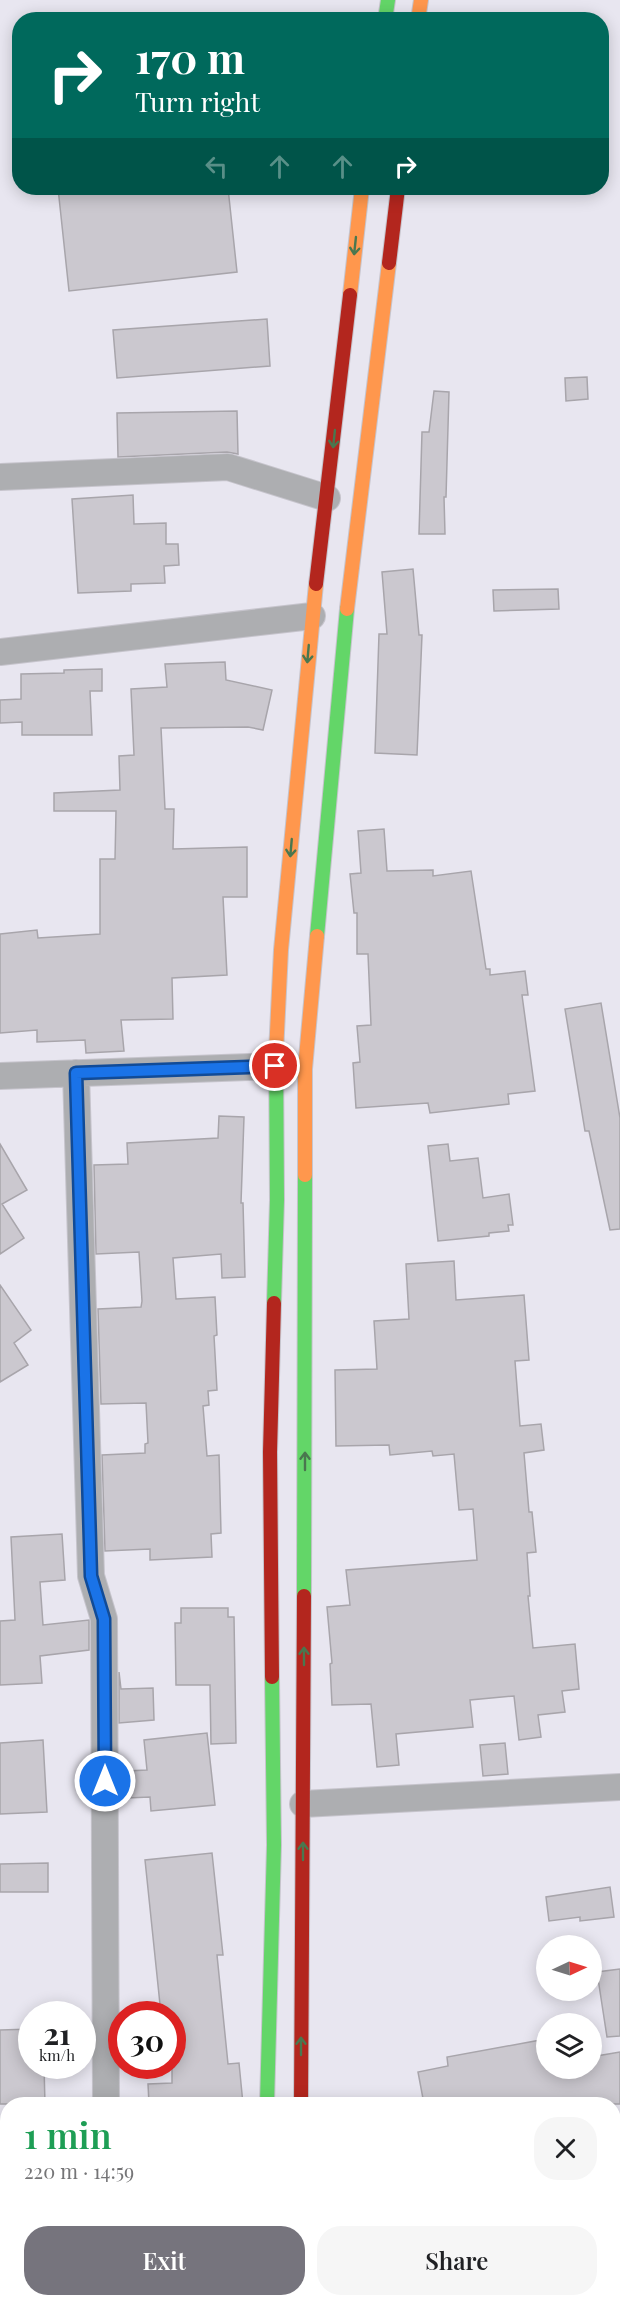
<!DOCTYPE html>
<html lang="en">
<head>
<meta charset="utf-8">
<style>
	:root { --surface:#fff; --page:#f6f6f6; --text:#202124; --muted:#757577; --accent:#76747d }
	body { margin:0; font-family:"Playfair Display",serif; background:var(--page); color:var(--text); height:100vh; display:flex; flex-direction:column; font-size:22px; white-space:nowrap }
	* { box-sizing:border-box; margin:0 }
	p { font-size:20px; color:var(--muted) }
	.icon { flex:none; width:33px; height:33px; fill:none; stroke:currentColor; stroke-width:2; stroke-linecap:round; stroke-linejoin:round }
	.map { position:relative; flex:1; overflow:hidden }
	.panel { position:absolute; left:0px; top:2097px; width:621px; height:210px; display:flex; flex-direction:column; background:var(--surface); border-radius:24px 24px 0 0; box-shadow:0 3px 15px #0003 }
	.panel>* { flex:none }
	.guide { position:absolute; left:12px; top:12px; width:597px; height:183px; border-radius:24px; box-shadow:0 3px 15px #0003; background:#00695c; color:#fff; overflow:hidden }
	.needle { width:39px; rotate:86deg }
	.buttons { position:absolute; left:536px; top:1935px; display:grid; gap:12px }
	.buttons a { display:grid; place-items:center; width:66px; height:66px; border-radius:50%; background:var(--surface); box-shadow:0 3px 15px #0003; font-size:30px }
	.speed { position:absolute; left:18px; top:2001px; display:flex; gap:12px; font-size:30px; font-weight:700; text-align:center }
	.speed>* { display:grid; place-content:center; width:78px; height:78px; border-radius:50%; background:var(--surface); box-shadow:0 3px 15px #0003; line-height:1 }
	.speed small { font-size:15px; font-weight:400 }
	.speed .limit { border:9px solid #d22; background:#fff; color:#111 }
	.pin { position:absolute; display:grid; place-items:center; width:51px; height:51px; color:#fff; margin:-26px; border:3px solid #fff; border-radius:50%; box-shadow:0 2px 6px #0007 }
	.me { position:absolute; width:66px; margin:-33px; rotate:0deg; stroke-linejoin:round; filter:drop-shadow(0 0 4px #0008) }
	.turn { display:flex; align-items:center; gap:21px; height:126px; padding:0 24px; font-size:27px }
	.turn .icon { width:78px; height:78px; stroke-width:2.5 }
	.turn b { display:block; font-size:42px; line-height:51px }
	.lanes { display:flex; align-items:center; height:57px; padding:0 24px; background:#0003; justify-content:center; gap:30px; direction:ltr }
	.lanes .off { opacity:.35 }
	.round { display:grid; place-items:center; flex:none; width:63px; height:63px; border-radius:24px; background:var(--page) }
	.head { display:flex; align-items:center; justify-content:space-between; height:102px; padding:0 24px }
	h1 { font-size:36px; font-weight:600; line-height:45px; color:#1e9e55 }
	.primary-button { display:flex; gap:12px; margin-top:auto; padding:12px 24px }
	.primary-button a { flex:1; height:69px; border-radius:24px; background:var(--accent); color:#fff; font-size:24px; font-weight:600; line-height:69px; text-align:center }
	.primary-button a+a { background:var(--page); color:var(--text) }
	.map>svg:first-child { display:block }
	.building { fill:#cbc8cf; stroke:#a8a5ab; stroke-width:1.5 }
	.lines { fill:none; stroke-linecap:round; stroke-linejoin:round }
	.street-casing { stroke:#c6c4cc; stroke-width:28 }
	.fast-casing { stroke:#c6c4cc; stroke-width:16 }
	.slow-casing { stroke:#c6c4cc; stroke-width:16 }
	.jam-casing { stroke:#c6c4cc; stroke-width:16 }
	.street { stroke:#adaeb1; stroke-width:26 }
	.fast { stroke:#63d668; stroke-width:14 }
	.slow { stroke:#ff974d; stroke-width:14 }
	.jam { stroke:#b3261e; stroke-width:14 }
	.oneway { stroke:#4a774f }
	.route-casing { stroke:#114b97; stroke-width:15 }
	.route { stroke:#1a73e8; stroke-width:10 }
</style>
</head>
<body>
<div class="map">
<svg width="620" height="2307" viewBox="0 0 620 2307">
	<rect width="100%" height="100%" fill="#e8e6f0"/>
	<path class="building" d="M58,188H228L237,272L69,291Z
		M267,319L270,366L117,378L113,330Z
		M587,377L588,399L566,401L565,378Z
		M434,391L449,392L446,497H444L445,534H419L422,432H429Z
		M237,411L238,454L227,452L118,457L117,413Z
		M133,495L134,524L166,523V544H178L179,565L164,566L165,583L131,584V591L78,593L72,499Z
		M413,569L419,635H422L417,755L375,753L379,634H387L382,572Z
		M558,589L559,609L494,611L493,590Z
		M225,662L226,680L272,690L263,730L248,727L161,728L165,809H174L173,849L247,847V897H223L227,975L172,978L173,1019L121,1020L124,1051L86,1053L85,1040L37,1042V1030L0,1033V934L37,930L38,938L100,934V859H115L116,811H54V793L120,790L119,756L134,755L131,689L167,687L165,664Z
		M102,669V691H90L92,735H22V722L0,723V700L21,699V674L64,673V670Z
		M384,829L387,871L433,870V876L471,871L486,969H490V975L525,971L528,995H522L535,1091L508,1094L509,1104L430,1113L428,1103L356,1108L353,1063L360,1062L357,1026L371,1025L368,954H357V913H354L350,874L361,873L358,831Z
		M601,1003L620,1118V1229L610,1230L589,1131H585L565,1009Z
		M219,1116L244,1117L241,1203H243L245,1277L222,1278L221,1254L173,1258L176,1299L215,1297L217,1335L214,1336L217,1390L208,1391L209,1405L203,1406L207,1456L219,1455L221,1533L211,1534L212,1557L150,1560V1549L105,1551L102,1455L145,1453V1444L148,1443L146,1403L101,1404L98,1309L141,1307L142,1301L139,1252L96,1254L94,1165L128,1164L127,1143L218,1138Z
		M0,1144L27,1190L2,1204L24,1238L0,1254Z
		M448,1144L450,1161L478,1158L483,1198L509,1194L513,1225H508L509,1231L489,1233V1236L438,1241L428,1146Z
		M454,1261L456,1300L524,1295L529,1360L515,1361L520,1426L541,1424L544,1450L524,1453L529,1512H532L536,1552L527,1553L530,1596H528L533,1648L575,1644L579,1689L562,1691L565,1712L538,1715L541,1737L519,1740L514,1696L470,1700L473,1727L396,1734L399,1765L377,1767L371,1704L332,1705L330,1664L332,1663L327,1607L350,1605L346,1570L477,1560L473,1509L459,1510L454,1454L433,1456L432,1451L390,1455L389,1445L336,1446L335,1370L377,1369L374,1321L409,1319L406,1264Z
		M0,1285L31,1330L14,1343L28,1365L0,1382Z
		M62,1534L65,1580L40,1582L43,1625L89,1620V1650L40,1656L42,1683L0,1685V1621L15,1620L11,1537Z
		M181,1608H228V1617H234L236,1743L211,1744L210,1685H176L175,1623H181Z
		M119,1672L121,1689L153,1688L154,1720L119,1723Z
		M207,1733L215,1805L151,1811L150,1797L127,1798L126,1771L147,1770L144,1740Z
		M43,1740L47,1812L0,1814V1743Z
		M505,1743L508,1774L483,1776L480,1745Z
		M212,1853L223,1955H217L228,2064L239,2063L243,2104H149L148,2084L172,2083V2014H161L145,1860Z
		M48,1863V1892H0V1864Z
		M610,1887L614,1917L580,1921V1917L549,1921L546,1897Z
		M620,1969V2036L607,2037L597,1972Z
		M32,2029V2066H44L45,2104H0V2030Z
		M546,2039V2068H591V2057L620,2052V2104H424L418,2072L448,2066L447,2057Z"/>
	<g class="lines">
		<defs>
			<path id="street" d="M0,477L228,467L327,498
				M0,652L312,616
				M76,1073L91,1576L104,1619L106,2104
				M0,1076L275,1066
				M303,1804L620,1787
				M117,2300V2307"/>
			<path id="fast" d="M385,20L388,0
				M317,936L347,609
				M274,1303L277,1200L276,1053
				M304,1596L305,1175
				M267,2104L274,1845L272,1677"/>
			<path id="slow" d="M418,20L421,0
				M350,295L362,188
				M347,609L389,263
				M276,1053L281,950L316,584
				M305,1175V1069L317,936"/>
			<path id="jam" d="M389,263L398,188
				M316,584L350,295
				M272,1677L270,1452L274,1303
				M301,2104L304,1596
				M274,2300V2307
				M300,2300V2307"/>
		</defs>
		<use href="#street" class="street-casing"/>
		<use href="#fast" class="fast-casing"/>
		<use href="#slow" class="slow-casing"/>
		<use href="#jam" class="jam-casing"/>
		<use href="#street" class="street"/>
		<use href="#fast" class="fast"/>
		<use href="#slow" class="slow"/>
		<use href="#jam" class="jam"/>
	</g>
	<defs><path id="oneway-shaft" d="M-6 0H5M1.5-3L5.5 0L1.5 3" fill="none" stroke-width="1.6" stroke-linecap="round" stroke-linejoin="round" transform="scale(1.5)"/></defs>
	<g class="oneway">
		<use href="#oneway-shaft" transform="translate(355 246) rotate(96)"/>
		<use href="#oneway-shaft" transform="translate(334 439) rotate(96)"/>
		<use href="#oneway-shaft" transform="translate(308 654) rotate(95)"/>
		<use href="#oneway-shaft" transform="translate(291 848) rotate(95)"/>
		<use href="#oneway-shaft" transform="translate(305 1461) rotate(-90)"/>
		<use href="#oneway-shaft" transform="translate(304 1656) rotate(-90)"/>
		<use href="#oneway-shaft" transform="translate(303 1851) rotate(-90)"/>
		<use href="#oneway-shaft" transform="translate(301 2046) rotate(-90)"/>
	</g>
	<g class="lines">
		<defs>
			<path id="route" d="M105,1781L104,1619L91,1576L76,1073L275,1066"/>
		</defs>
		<use href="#route" class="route-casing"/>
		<use href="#route" class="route"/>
	</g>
</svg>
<div class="buttons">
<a><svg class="needle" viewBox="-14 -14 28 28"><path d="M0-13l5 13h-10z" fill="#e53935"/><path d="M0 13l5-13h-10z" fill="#757577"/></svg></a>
<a><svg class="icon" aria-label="layers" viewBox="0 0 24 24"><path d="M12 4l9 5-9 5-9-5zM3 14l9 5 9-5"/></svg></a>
</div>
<div class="speed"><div>21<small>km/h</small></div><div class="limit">30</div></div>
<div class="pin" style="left:275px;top:1066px;background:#d93025"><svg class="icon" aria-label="arrive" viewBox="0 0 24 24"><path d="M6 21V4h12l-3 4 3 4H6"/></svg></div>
<svg class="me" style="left:105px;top:1781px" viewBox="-20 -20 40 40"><circle r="17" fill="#1a73e8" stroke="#fff" stroke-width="3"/><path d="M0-11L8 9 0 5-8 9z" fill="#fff"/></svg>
<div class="guide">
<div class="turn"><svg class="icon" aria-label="right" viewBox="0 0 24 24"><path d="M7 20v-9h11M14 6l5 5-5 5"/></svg><div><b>170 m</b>Turn right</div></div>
<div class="lanes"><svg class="icon off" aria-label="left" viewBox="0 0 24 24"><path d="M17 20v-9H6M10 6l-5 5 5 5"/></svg><svg class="icon off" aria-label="ahead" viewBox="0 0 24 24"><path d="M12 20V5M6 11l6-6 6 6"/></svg><svg class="icon off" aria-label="ahead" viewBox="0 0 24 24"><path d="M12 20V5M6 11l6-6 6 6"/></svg><svg class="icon" aria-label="right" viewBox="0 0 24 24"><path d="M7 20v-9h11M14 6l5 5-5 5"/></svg></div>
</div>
<section class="panel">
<div class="head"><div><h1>1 min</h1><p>220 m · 14:59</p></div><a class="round"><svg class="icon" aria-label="close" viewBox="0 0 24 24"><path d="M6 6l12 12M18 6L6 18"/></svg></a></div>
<div class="primary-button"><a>Exit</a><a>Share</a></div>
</section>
</div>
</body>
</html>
